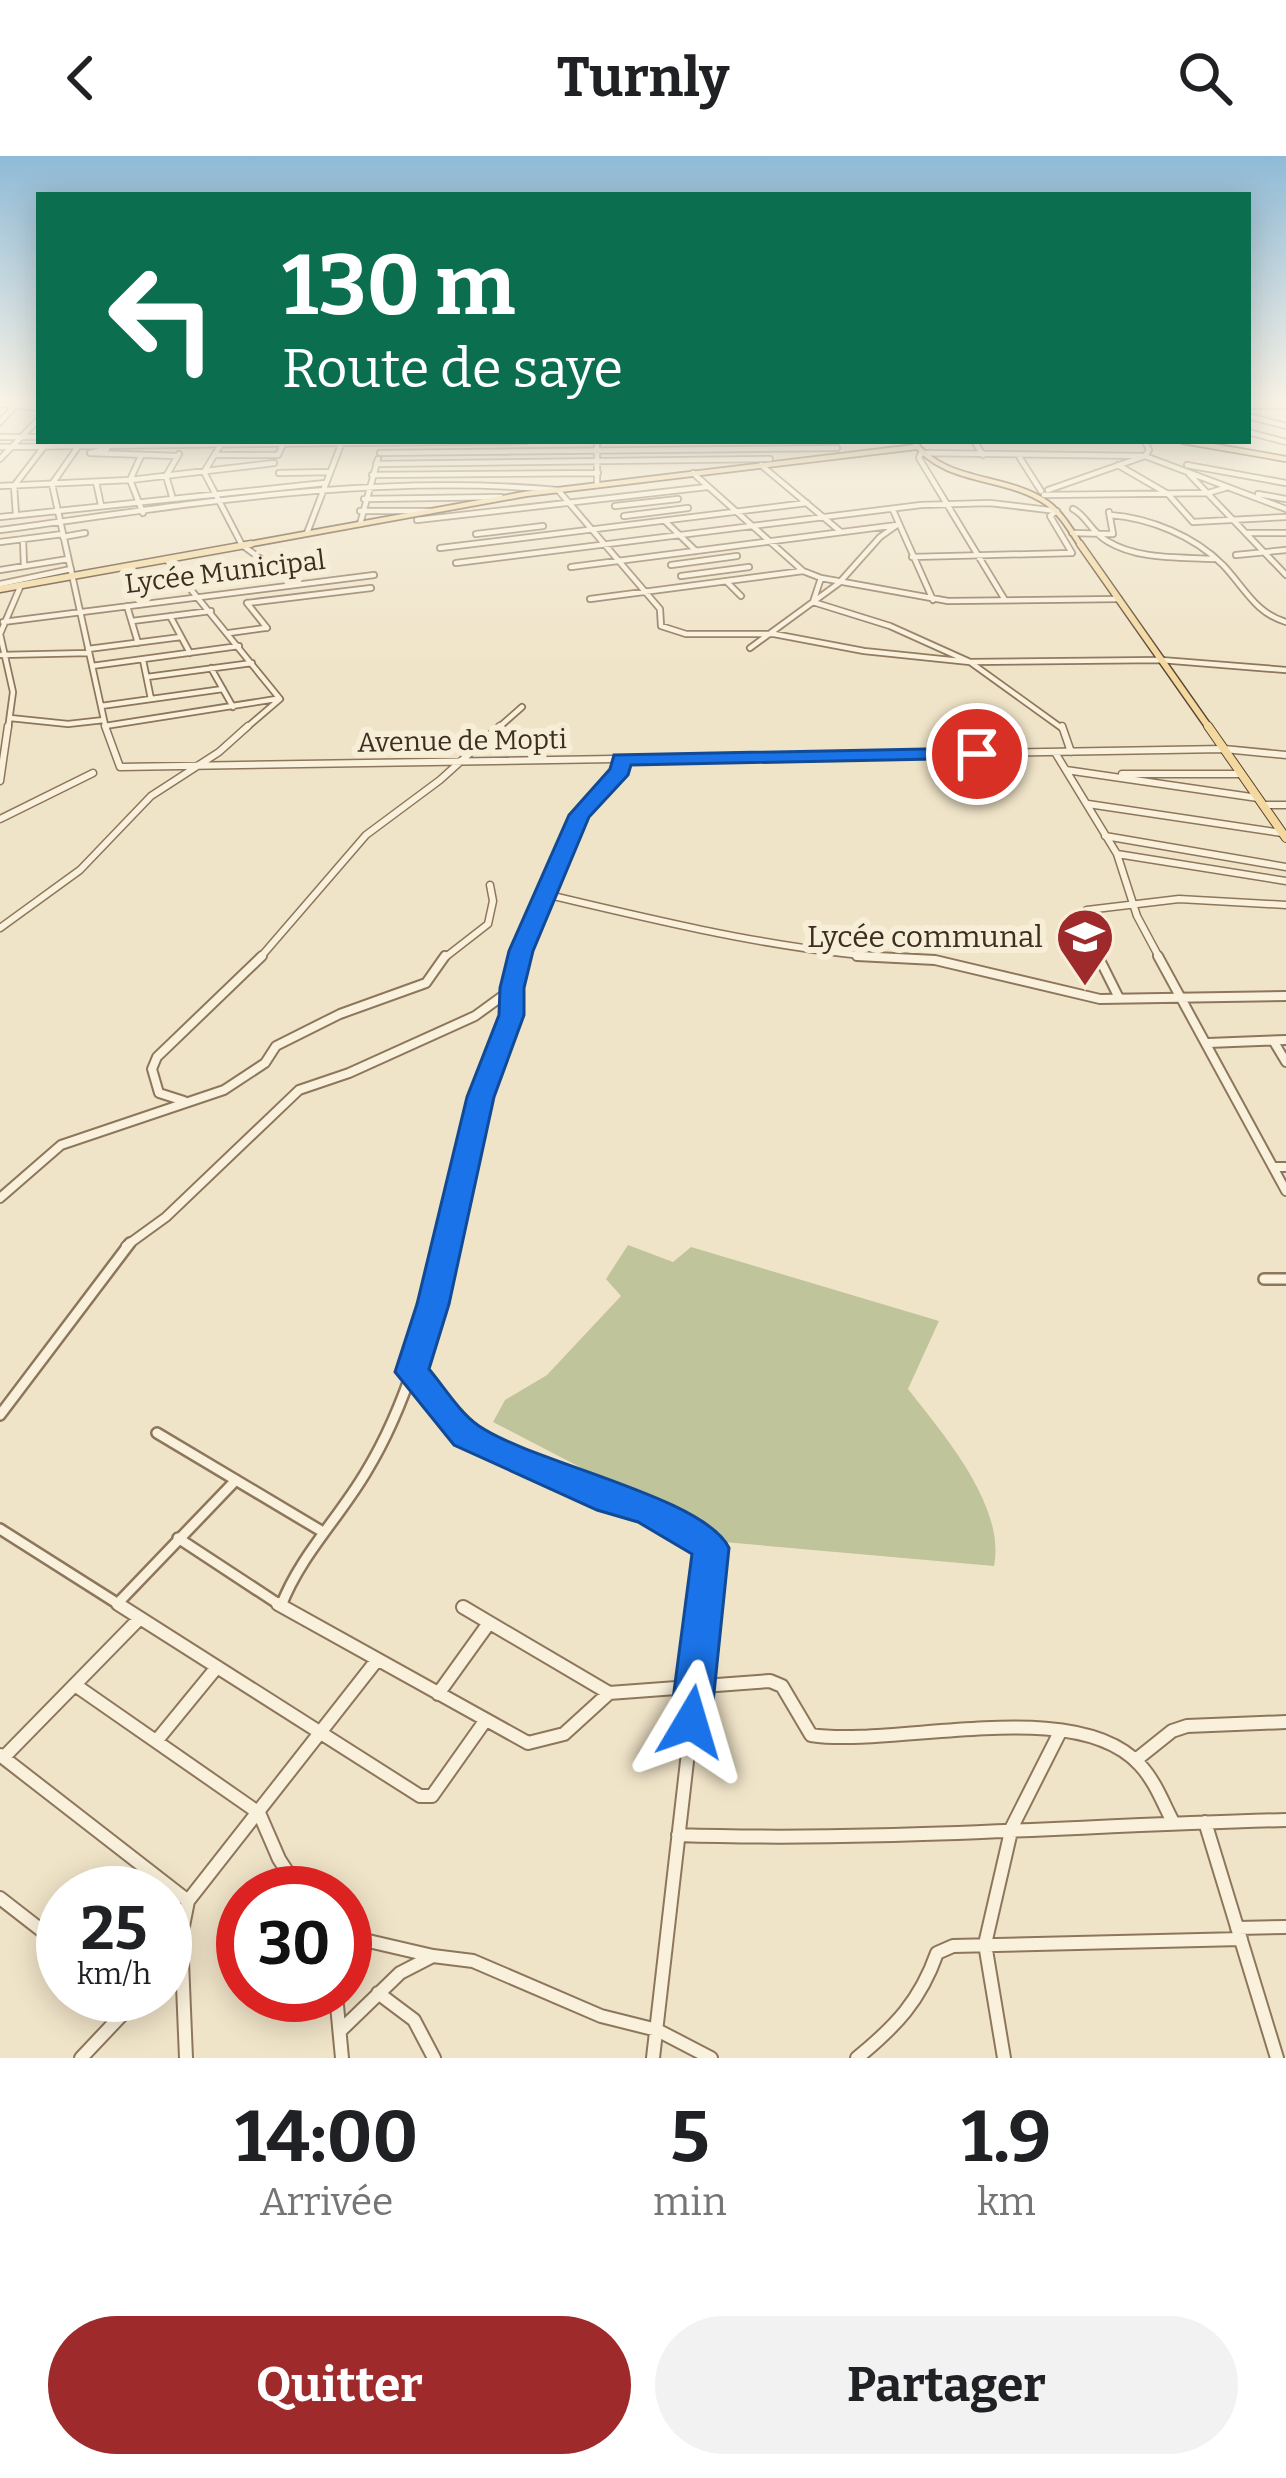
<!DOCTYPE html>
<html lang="fr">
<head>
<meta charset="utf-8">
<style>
	:root { --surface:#fff; --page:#f2f2f2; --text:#202124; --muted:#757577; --accent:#9e2a2b }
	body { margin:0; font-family:Bitter,serif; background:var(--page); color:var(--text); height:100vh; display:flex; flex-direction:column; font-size:45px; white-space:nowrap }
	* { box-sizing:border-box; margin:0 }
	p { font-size:39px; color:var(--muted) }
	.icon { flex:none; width:66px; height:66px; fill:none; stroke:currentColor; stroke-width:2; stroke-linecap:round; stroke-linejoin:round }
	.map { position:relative; height:1902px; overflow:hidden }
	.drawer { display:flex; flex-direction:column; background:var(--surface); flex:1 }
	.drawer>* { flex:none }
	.hud { position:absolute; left:36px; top:36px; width:1215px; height:252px; border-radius:0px; box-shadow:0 6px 30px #0003; background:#0b6e4f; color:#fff; overflow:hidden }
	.speed { position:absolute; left:36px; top:1710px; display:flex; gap:24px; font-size:60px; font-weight:700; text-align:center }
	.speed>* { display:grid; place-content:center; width:156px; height:156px; border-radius:50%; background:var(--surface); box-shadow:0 6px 30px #0003; line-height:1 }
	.speed small { font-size:30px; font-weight:400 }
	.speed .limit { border:18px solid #d22; background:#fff; color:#111 }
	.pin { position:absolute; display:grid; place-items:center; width:102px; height:102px; color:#fff; margin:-51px; border:6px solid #fff; border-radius:50%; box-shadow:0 3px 12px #0007 }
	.me { position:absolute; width:132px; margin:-66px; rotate:7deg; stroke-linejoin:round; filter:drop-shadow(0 0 9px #0008) }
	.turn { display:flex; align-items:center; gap:42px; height:252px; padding:0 48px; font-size:54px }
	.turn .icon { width:156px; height:156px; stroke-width:2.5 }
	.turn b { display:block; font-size:84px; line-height:102px }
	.eta { display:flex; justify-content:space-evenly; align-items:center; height:204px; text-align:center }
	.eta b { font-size:72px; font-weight:700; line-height:84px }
	.action { display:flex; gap:24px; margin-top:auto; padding:24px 48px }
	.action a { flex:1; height:138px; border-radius:72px; background:var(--accent); color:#fff; font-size:48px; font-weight:700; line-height:138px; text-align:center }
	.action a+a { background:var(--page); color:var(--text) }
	header { display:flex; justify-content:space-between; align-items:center; height:156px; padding:0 48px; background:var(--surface); font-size:54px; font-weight:700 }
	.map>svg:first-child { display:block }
	.cemetery { fill:#bfc49a }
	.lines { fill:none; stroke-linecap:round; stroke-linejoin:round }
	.minor-far4-casing { stroke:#8d765c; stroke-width:8 }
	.minor-far3-casing { stroke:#8d765c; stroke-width:9 }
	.minor-far2-casing { stroke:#8d765c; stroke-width:12 }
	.minor-far1-casing { stroke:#8d765c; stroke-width:14 }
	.minor-casing { stroke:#8d765c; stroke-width:16 }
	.major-far2-casing { stroke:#5b4430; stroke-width:8 }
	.major-far1-casing { stroke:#5b4430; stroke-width:9 }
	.major-casing { stroke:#5b4430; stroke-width:10 }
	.minor-far4 { stroke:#faf1dc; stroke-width:4.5 }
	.minor-far3 { stroke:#faf1dc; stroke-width:6 }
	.minor-far2 { stroke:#faf1dc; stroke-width:8 }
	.minor-far1 { stroke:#faf1dc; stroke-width:9 }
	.minor { stroke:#faf1dc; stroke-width:12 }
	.major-far2 { stroke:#f3d9a0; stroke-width:4.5 }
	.major-far1 { stroke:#f3d9a0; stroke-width:6 }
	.major { stroke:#f3d9a0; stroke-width:8 }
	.route { fill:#1a73e8; stroke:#114b97; stroke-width:3 }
	.labels { text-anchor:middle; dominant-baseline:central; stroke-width:12; stroke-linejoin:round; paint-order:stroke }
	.far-street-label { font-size:27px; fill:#3d2e20; stroke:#f7eed8 }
	.poi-label { font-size:30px; fill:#3d2e20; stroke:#f7eed8; text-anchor:end }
</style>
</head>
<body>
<header><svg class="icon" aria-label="back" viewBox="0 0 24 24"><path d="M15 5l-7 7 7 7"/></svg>Turnly<svg class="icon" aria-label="search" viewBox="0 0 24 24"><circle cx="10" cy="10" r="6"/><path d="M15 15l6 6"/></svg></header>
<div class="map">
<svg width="1286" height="1902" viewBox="0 0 1286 1902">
	<rect width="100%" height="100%" fill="#f0e4c8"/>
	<path class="cemetery" d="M628,1089L673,1106L691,1091L939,1165L908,1233C943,1278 1006,1350 994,1410L724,1386L493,1266L505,1244L547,1219L621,1140L606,1123Z"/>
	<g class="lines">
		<defs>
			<path id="minor-far4" d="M0,248L39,252
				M1248,250H1286
				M1248,260L1286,270
				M0,266L15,250L39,245
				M1248,276L1286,286
				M0,281H39
				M82,285L52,328L106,573
				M597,285V329
				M974,285L983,299
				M220,290L204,316L242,389L261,403
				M0,291L526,285
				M107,293L90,297L177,300
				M380,297L837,292
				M215,299H278L283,288
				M141,300L130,324L143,357
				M1020,302L1041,335
				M0,303L39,263
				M376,308L770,303
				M761,309L841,376
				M1118,309L1168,338L1193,366L1286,361
				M1187,309L1286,327
				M279,317L330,316
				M693,317L803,415L821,422L813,446L890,470L970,506L1063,573
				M1189,318L1286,419
				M372,319L598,317
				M96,326L101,349
				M0,330L130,324L274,307
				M1048,334L1145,300L1149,294L1145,285
				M1258,338L1286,343
				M1044,339L1208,337L1225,332
				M172,340L166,320L179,298
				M364,343L501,341
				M615,350L678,343
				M1073,353C1086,359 1091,376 1107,385C1138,404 1179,401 1214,403
				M893,354L933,444
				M360,355H431
				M16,359L14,330L43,292
				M1110,359C1150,362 1194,380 1223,409C1244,431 1255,457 1286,466
				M624,360L688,352
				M0,361L325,327
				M417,364L707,331
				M666,366L696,395
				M360,368L378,303
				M0,374C186,349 370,317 558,334L660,453L661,470L686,478H774L864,495L970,506L1161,504L1286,514
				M307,377L342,286
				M1072,377L1113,378L1109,356
				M1247,377H1286
				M476,378L543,370
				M63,381L85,377
				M23,383L24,410
				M0,386L63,378
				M440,392L807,347
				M1236,399L1286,394
				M166,403L280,543
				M456,407L921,349L990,347L1057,355L1050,360L1072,397L912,401
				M671,409L737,400
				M571,411L897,369L880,381L839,427L750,492
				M0,414L68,403
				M681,420L749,411
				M821,422L948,445L1119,443
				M727,426L741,440
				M0,428L71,413
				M590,443L803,415
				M1005,444L919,302L921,297L1145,300L1286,353
				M247,447L371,432
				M247,447L267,472
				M127,450L138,487
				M170,460L190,497
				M132,465L211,455
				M3,466L374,419
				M229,477L265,472
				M88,493L181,481
				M1,499L89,497
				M143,504L151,543
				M92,510L239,490
				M211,512L233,551
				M147,521L252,507
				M101,550L223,533
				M10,562L68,568L104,564
				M105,570L276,543
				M8,573L13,536L0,478L21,429
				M245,573L280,543
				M497,573L522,551"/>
			<path id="minor-far3" d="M105,570L120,611L1224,593L1286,599
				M1062,570L1071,596
				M1056,598L1117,698L1137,760L1160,803
				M1066,614L1258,642
				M1122,618H1241
				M0,625L8,570
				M1088,648L1282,677
				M1263,649H1286
				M0,663L93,617
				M1105,680L1286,711
				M1117,698L1286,725
				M545,738C667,767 785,796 910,803
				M0,772L80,714L151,640L219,596L248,570
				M259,803L366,679L440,624L500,570
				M443,803L488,768L493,745L490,729
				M520,803L580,659L620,615L621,603
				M1100,803L1089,781L1087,754L1179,743L1286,749"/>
			<path id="minor-far2" d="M857,800L935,804L1100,843L1286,840
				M1098,800L1119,842
				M1158,800L1286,1035
				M1274,886L1286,906
				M1208,887L1286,884
				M184,945L159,937L152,913L157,901L262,800
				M1274,1011H1286
				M0,1042L61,989L224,934L265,907L276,890L340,858L426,827L445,800
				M126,1090L166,1061L299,934L349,917L475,860L512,833
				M446,1090L480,941L512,859V833L521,800"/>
			<path id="minor-far1" d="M1264,1123H1286
				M412,1216L466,1279L690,1374L711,1392L704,1451
				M0,1259L130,1087
				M157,1277L323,1376
				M0,1373L123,1451
				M178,1382L283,1451
				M118,1447L236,1324
				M281,1450C300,1400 339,1362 366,1316C408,1247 429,1165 447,1087"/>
			<path id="minor" d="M118,1448L420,1640H432L485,1565
				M278,1448L528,1587L564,1578L609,1537
				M463,1451L609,1537L770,1525L782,1530L811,1579C895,1592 1076,1538 1140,1609C1155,1625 1163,1647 1173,1666
				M75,1529L259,1657L279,1703L301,1737
				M438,1538L489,1467
				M158,1583L217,1511
				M0,1599L188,1745
				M4,1601L140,1462
				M1137,1603L1172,1575L1187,1570L1286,1566
				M1205,1666L1277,1902
				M678,1679C880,1686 1083,1669 1286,1664
				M0,1742L63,1791
				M345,1772L364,1784L433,1800
				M1237,1772L1286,1771
				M181,1781L186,1902
				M165,1810L181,1780L188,1745L377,1504
				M378,1837L414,1864L434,1902
				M336,1839L342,1902
				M340,1875L400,1817L433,1800L473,1805L601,1860L657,1874L711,1902
				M81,1902L134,1846L124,1839
				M653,1902L705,1448
				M857,1902C896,1870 920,1845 937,1797L953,1790L1241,1783
				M1004,1902L985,1788L1012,1671L1059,1578"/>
			<path id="major-far2" d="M913,285C945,329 1005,318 1047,347C1062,358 1071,375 1082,391
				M1183,285L1286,303
				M234,391L525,338L915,291"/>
			<path id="major-far1" d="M1080,388L1210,573
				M0,433L251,388"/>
			<path id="major" d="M1208,570L1286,682"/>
		</defs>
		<use href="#minor-far4" class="minor-far4-casing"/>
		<use href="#minor-far3" class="minor-far3-casing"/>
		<use href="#minor-far2" class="minor-far2-casing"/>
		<use href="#minor-far1" class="minor-far1-casing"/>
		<use href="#minor" class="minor-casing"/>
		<use href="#major-far2" class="major-far2-casing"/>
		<use href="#major-far1" class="major-far1-casing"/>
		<use href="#major" class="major-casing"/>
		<use href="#minor-far4" class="minor-far4"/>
		<use href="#minor-far3" class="minor-far3"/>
		<use href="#minor-far2" class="minor-far2"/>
		<use href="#minor-far1" class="minor-far1"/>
		<use href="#minor" class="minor"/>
		<use href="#major-far2" class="major-far2"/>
		<use href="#major-far1" class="major-far1"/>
		<use href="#major" class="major"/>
	</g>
	<linearGradient id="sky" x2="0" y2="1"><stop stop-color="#8fbad6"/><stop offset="0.48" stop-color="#f8f3e6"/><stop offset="1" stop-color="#f8f3e6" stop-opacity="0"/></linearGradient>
	<rect width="1286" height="510" fill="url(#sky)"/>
	<path class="route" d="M977,592L984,593V602L631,609L628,619L589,661L533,795L524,832V859L494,941L449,1148L429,1213C444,1231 460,1257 479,1270C533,1307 705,1341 729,1392L711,1566L705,1580L691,1586L676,1580L670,1566L692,1398L638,1366L597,1354L454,1289L395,1216L417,1148L467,941L499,859L500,832L509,795L569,659L610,613L614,599Z"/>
	<defs>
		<symbol id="university-pin" viewBox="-11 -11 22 30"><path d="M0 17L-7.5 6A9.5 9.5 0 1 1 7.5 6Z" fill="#9e2a2b" stroke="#f7eed8"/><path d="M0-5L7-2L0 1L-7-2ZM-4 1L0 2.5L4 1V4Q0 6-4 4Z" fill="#fff"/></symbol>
	</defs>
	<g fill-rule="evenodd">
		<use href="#university-pin" x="1052" y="748" width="66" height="90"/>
	</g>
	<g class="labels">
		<g class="far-street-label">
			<text transform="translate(225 416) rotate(-7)">Lycée Municipal</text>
			<text transform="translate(462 585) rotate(-1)">Avenue de Mopti</text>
		</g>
		<g class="poi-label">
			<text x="1043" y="781">Lycée communal</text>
		</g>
	</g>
</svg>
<div class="speed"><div>25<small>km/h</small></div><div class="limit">30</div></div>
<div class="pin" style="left:977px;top:598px;background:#d93025"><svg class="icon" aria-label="arrive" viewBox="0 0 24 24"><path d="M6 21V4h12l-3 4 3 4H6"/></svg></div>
<svg class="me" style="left:691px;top:1566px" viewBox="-20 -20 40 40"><path d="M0-17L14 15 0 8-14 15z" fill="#1a73e8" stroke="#fff" stroke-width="4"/></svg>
<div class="hud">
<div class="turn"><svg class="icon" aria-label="left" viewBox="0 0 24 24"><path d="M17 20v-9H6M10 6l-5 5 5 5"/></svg><div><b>130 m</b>Route de saye</div></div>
</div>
</div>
<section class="drawer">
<div class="eta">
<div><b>14:00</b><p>Arrivée</p></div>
<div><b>5</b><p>min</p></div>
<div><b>1.9</b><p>km</p></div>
</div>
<div class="action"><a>Quitter</a><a>Partager</a></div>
</section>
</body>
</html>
